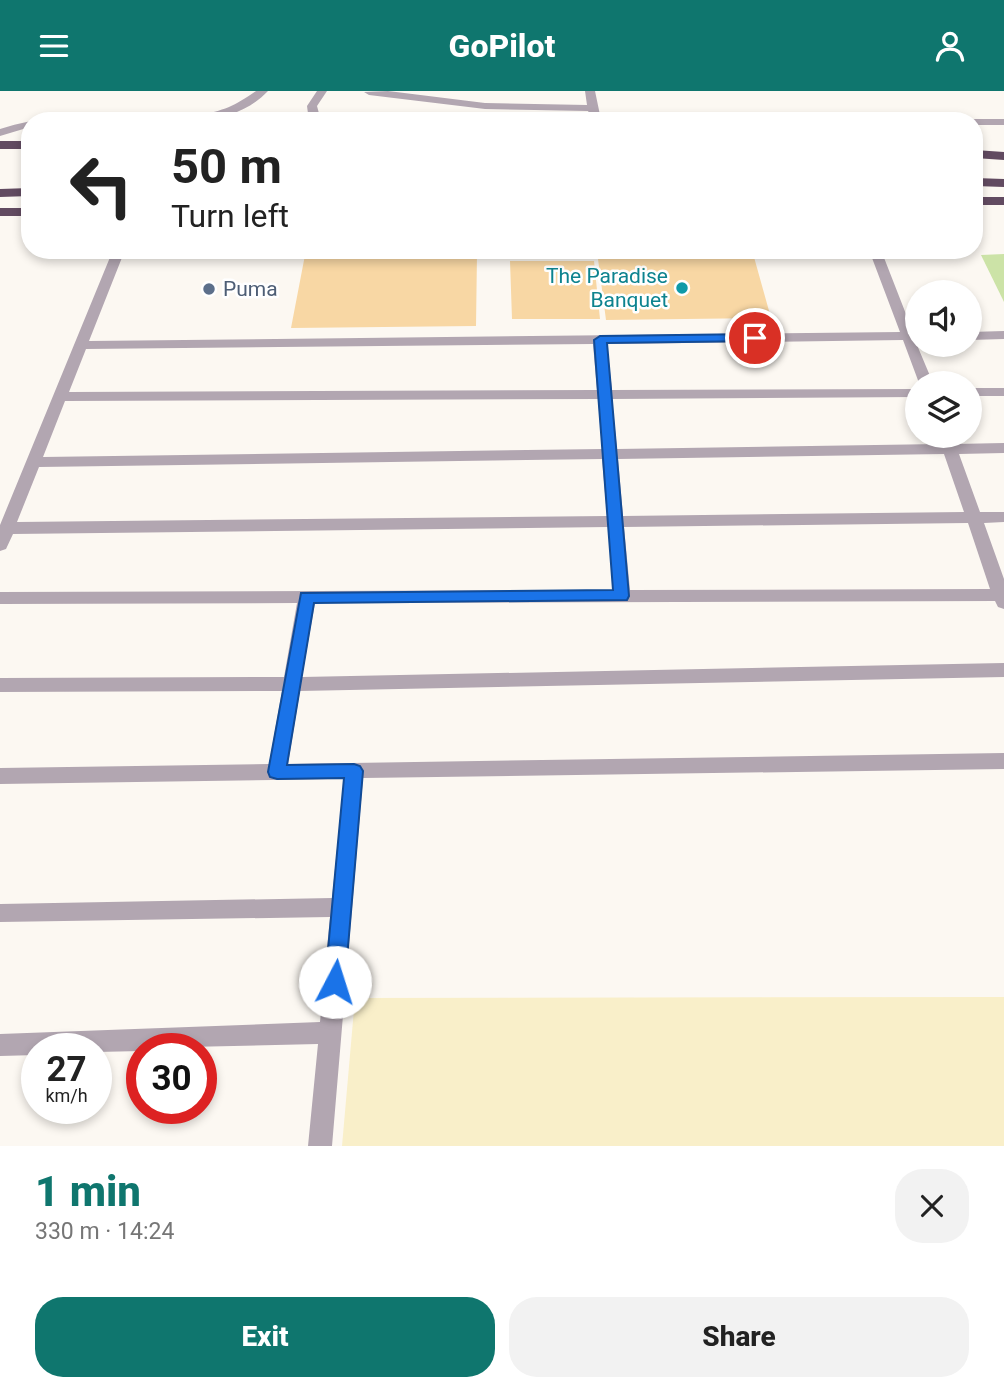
<!DOCTYPE html>
<html lang="en">
<head>
<meta charset="utf-8">
<style>
	:root { --surface:#fff; --page:#f2f2f2; --text:#222; --muted:#767676; --accent:#0f766e }
	body { margin:0; font-family:Roboto,sans-serif; background:var(--page); color:var(--text); height:100vh; display:flex; flex-direction:column; font-size:26px; white-space:nowrap }
	* { box-sizing:border-box; margin:0 }
	p { font-size:23px; color:var(--muted) }
	.icon { flex:none; width:38px; height:38px; fill:none; stroke:currentColor; stroke-width:2; stroke-linecap:round; stroke-linejoin:round }
	.map { position:relative; height:1055px; overflow:hidden }
	.sheet { display:flex; flex-direction:column; background:var(--surface); flex:1 }
	.sheet>* { flex:none }
	.guide { position:absolute; left:21px; top:21px; width:962px; height:147px; border-radius:28px; box-shadow:0 4px 10px #0003; background:#fff; color:var(--text); overflow:hidden }
	.fabs { position:absolute; left:905px; top:189px; display:grid; gap:14px }
	.fabs a { display:grid; place-items:center; width:77px; height:77px; border-radius:50%; background:var(--surface); box-shadow:0 4px 10px #0003; font-size:35px }
	.speed { position:absolute; left:21px; top:942px; display:flex; gap:14px; font-size:35px; font-weight:700; text-align:center }
	.speed>* { display:grid; place-content:center; width:91px; height:91px; border-radius:50%; background:var(--surface); box-shadow:0 4px 10px #0003; line-height:1 }
	.speed small { font-size:18px; font-weight:400 }
	.speed .limit { border:10px solid #d22; background:#fff; color:#111 }
	.pin { position:absolute; display:grid; place-items:center; width:60px; height:60px; color:#fff; margin:-30px; border:4px solid #fff; border-radius:50%; box-shadow:0 2px 7px #0007 }
	.me { position:absolute; width:77px; margin:-38px; rotate:5deg; stroke-linejoin:round; filter:drop-shadow(0 0 5px #0008) }
	.turn { display:flex; align-items:center; gap:24px; height:147px; padding:0 35px; font-size:32px }
	.turn .icon { width:91px; height:91px; stroke-width:2.5 }
	.turn b { display:block; font-size:49px; line-height:60px }
	.round { display:grid; place-items:center; flex:none; width:74px; height:74px; border-radius:28px; background:var(--page) }
	.headline { display:flex; align-items:center; justify-content:space-between; height:119px; padding:0 35px }
	h1 { font-size:42px; font-weight:800; line-height:52px; color:var(--accent) }
	.button { display:flex; gap:14px; margin-top:auto; padding:14px 35px }
	.button a { flex:1; height:80px; border-radius:28px; background:var(--accent); color:#fff; font-size:28px; font-weight:800; line-height:80px; text-align:center }
	.button a+a { background:var(--page); color:var(--text) }
	header { display:flex; justify-content:space-between; align-items:center; height:91px; padding:0 35px; background:var(--accent); color:#fff; font-size:32px; font-weight:800 }
	.map>svg:first-child { display:block }
	.green { fill:#cce3a7 }
	.sand { fill:#f9efc9 }
	.building { fill:#f8d7a4 }
	.lines { fill:none; stroke-linecap:round; stroke-linejoin:round }
	.minor { fill:#b2a6b1; fill-rule:evenodd }
	.highway { fill:#624b61; fill-rule:evenodd }
	.route { fill:#1a73e8; stroke:#114b97; stroke-width:2 }
	.culture-dot { fill:#0f9aa8; stroke:#fff; stroke-width:2.5 }
	.service-dot { fill:#5c6f8a; stroke:#fff; stroke-width:2.5 }
	.labels { text-anchor:middle; dominant-baseline:central; stroke-width:5; stroke-linejoin:round; paint-order:stroke }
	.far-culture-label { font-size:21px; fill:#0d838f; stroke:#fff; text-anchor:end }
	.far-service-label { font-size:21px; fill:#4e5e75; stroke:#fff; text-anchor:start }
</style>
</head>
<body>
<header><svg class="icon" aria-label="menu" viewBox="0 0 24 24"><path d="M4 6h16M4 12h16M4 18h16"/></svg>GoPilot<svg class="icon" aria-label="person" viewBox="0 0 24 24"><circle cx="12" cy="8" r="4"/><path d="M4 21q1-7 8-7t8 7"/></svg></header>
<div class="map">
<svg width="1004" height="1055" viewBox="0 0 1004 1055">
	<rect width="100%" height="100%" fill="#fcf8f2"/>
	<path class="green" d="M1004,163V211L981,164Z"/>
	<path class="sand" d="M1004,906V1055H342L355,907Z"/>
	<path class="building" d="M477,163L476,235L291,237L305,164Z
		M754,166L771,227L606,229L598,168Z
		M510,170H594L600,228H512Z"/>
	<g class="lines">
		<path class="minor" d="M256,0H268C250,19 228,26 202,30H30V36L0,45V38C64,17 130,24 198,24C224,20 234,15 256,0Z
			M317,0H327L317,15L321,30H309L307,15Z
			M388,0L485,12L587,14L585,0H595L600,24L608,30H594L588,20L485,18L369,4L364,1Z
			M975,28H1004V34H975V30H970Z
			M113,159H125L89,250L900,241L869,159H881L913,241H917V254L933,292H919L903,249L607,253L612,299L917,298V306L612,308L617,358L940,353L938,345H952L955,353L1004,352V362L959,363L980,421H1004V431L984,432L1004,488V518L998,516L995,510L315,512L302,586L1004,572V586L300,600L288,673L1004,662V678L363,687L332,1055H308L318,953L142,957V960L96,961V957H37V964L0,965V943L320,931L330,826L0,831V813L332,807L344,688L0,693V677L269,673L282,600L0,601V587L284,586L297,512L0,513V501L613,499L608,436L13,443L6,458L0,460V434ZM593,253L597,299L69,301L86,258ZM598,308L602,358L43,366L65,310ZM944,363L964,421L623,425L618,368ZM602,368L607,425L17,431L39,376ZM968,432L990,498L630,499L624,436Z
			M1004,240V248L970,249V241Z
			M970,297H1004V305H970Z"/>
		<path class="highway" d="M0,50H30V58H0Z
			M975,59L1004,61V69L975,67Z
			M975,87L1004,88V96L975,95Z
			M30,97V105L0,106V98Z
			M975,106H1004V114H975Z
			M0,117H30V125H0Z"/>
	</g>
	<path class="route" d="M755,243L761,247L759,250L607,252L629,505L627,509L314,512L287,674L354,673L360,675L363,680L345,891L342,898L335,901L328,898L325,891L344,687L277,688L270,686L268,681L301,502L613,499L594,249L600,245Z"/>
	<circle class="culture-dot" cx="682" cy="197" r="7"/>
	<circle class="service-dot" cx="209" cy="198" r="7"/>
	<g class="labels">
		<g class="far-culture-label">
			<text x="668" y="185">The Paradise<tspan x="668" dy="24">Banquet</tspan></text>
		</g>
		<g class="far-service-label">
			<text x="223" y="198">Puma</text>
		</g>
	</g>
</svg>
<div class="fabs">
<a><svg class="icon" aria-label="sound" viewBox="0 0 24 24"><path d="M4 9h4l5-4v14l-5-4H4zM17 9q2 3 0 6"/></svg></a>
<a><svg class="icon" aria-label="layers" viewBox="0 0 24 24"><path d="M12 4l9 5-9 5-9-5zM3 14l9 5 9-5"/></svg></a>
</div>
<div class="speed"><div>27<small>km/h</small></div><div class="limit">30</div></div>
<div class="pin" style="left:755px;top:247px;background:#d93025"><svg class="icon" aria-label="arrive" viewBox="0 0 24 24"><path d="M6 21V4h12l-3 4 3 4H6"/></svg></div>
<svg class="me" style="left:335px;top:891px" viewBox="-20 -20 40 40"><circle r="19" fill="#fff"/><path d="M0-13L10 11 0 6-10 11z" fill="#1a73e8"/></svg>
<div class="guide">
<div class="turn"><svg class="icon" aria-label="left" viewBox="0 0 24 24"><path d="M17 20v-9H6M10 6l-5 5 5 5"/></svg><div><b>50 m</b>Turn left</div></div>
</div>
</div>
<section class="sheet">
<div class="headline"><div><h1>1 min</h1><p>330 m · 14:24</p></div><a class="round"><svg class="icon" aria-label="close" viewBox="0 0 24 24"><path d="M6 6l12 12M18 6L6 18"/></svg></a></div>
<div class="button"><a>Exit</a><a>Share</a></div>
</section>
</body>
</html>
